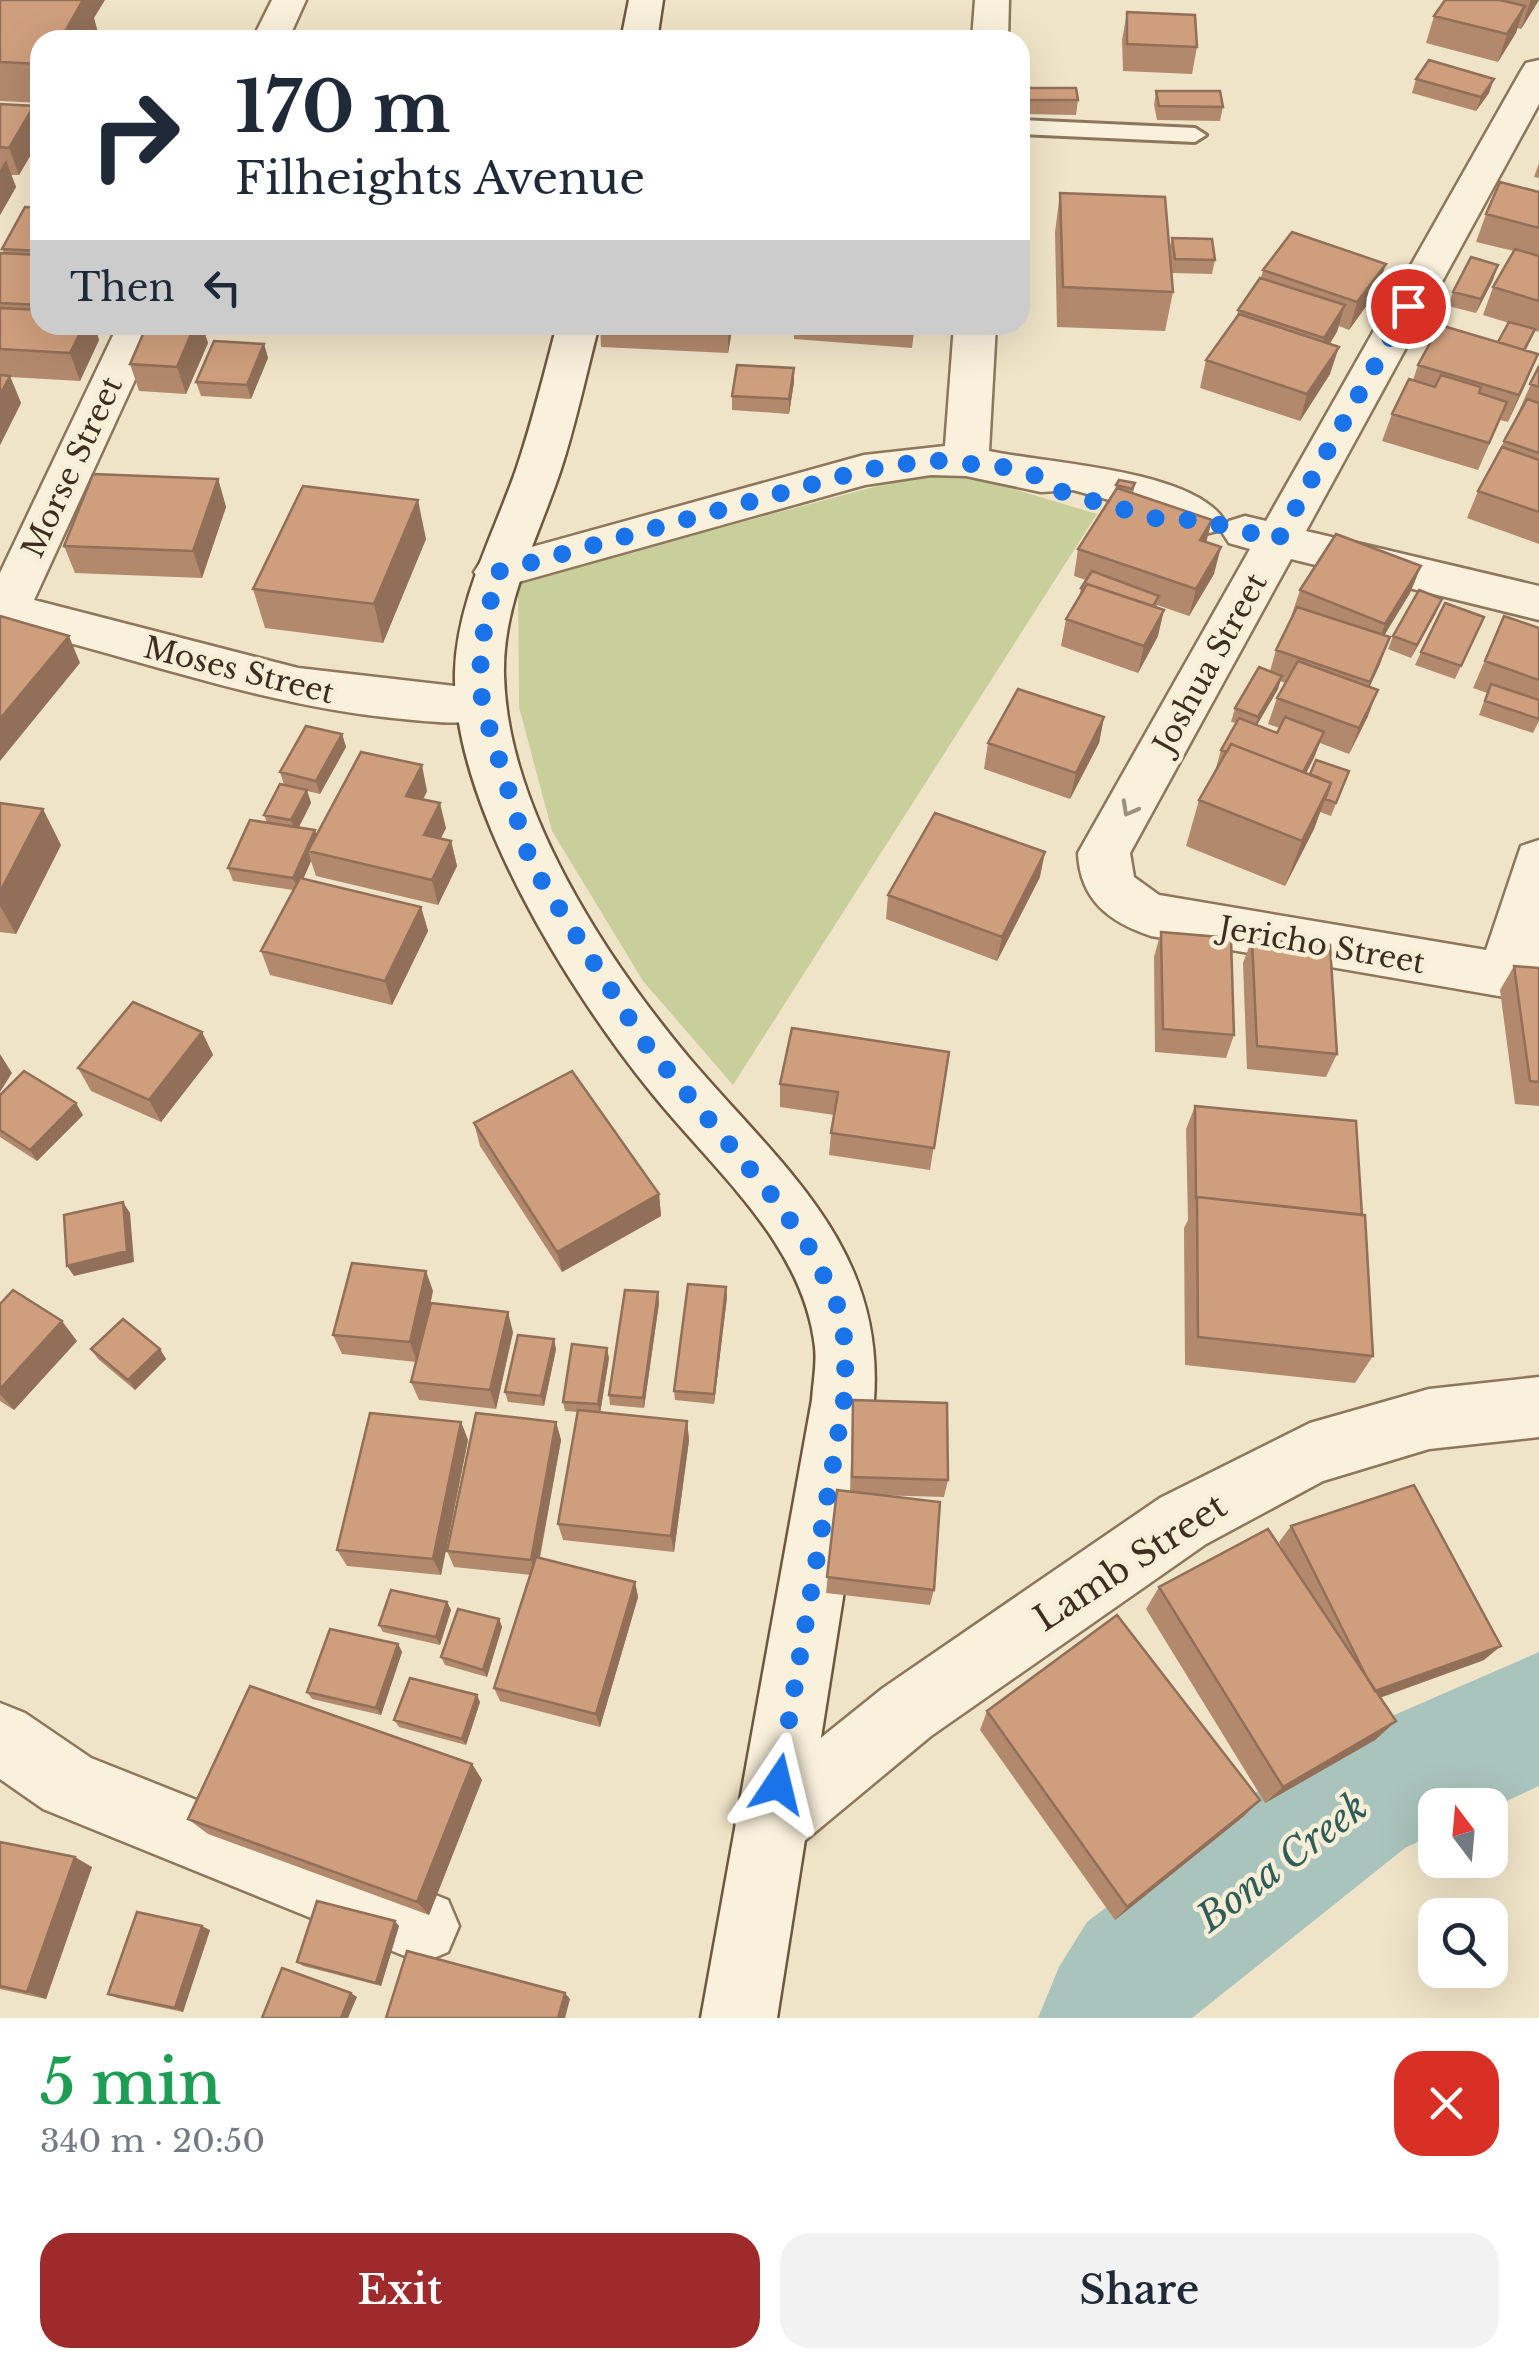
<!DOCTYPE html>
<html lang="en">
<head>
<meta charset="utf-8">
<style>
	:root { --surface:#fff; --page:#f2f2f3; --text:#1f2937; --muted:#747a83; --accent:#9e2a2b }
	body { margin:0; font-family:"Libre Baskerville",serif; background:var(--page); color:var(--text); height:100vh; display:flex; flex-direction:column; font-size:38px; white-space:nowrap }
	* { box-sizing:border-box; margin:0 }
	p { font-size:32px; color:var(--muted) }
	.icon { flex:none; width:55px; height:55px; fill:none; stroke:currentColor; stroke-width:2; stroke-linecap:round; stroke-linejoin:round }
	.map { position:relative; height:2018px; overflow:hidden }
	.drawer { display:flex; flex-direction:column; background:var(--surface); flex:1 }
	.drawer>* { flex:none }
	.top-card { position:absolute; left:30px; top:30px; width:1000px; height:305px; border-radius:30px; box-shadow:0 10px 40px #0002; background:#fff; color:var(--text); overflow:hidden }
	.needle { width:65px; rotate:344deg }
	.fabs { position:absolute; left:1418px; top:1788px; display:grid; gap:20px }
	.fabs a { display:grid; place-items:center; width:90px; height:90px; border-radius:20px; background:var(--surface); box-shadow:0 10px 40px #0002; font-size:50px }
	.pin { position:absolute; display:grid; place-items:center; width:85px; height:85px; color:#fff; margin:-42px; border:5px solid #fff; border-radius:50%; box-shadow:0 2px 10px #0007 }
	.me { position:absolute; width:110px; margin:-55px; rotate:10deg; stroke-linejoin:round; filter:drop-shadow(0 0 8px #0008) }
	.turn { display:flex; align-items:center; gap:35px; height:210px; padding:0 40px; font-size:45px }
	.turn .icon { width:130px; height:130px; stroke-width:2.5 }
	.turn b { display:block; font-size:70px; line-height:85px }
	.then { display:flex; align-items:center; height:95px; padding:0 40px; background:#0003; gap:20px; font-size:38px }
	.round { display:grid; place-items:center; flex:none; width:105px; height:105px; border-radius:30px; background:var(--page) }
	.summary { display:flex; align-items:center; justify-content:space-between; height:170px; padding:0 40px }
	h1 { font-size:60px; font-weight:600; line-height:75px; color:#1e9e55 }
	.action { display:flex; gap:20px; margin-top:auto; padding:20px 40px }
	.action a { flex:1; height:115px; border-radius:30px; background:var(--accent); color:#fff; font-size:40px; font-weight:600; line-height:115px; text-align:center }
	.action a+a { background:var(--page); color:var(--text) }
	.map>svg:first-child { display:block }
	.green { fill:#c9cf9b }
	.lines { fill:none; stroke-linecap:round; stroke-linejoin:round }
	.river { fill:#a9c4bc; fill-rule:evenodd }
	.lane-casing { stroke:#8d765c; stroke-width:6 }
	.street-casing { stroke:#8d765c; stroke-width:5 }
	.secondary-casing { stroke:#6f573f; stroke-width:5 }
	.lane { fill:#faf1dc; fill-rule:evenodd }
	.street { fill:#faf1dc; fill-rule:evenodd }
	.secondary { fill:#faf1dc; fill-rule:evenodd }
	.wall { fill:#b2896c; fill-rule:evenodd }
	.shaded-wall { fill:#916f58 }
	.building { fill:#cf9f7d; stroke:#916f58; stroke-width:2.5 }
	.oneway { stroke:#9c907e }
	.route { stroke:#1a73e8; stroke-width:18; stroke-dasharray:0 32.4 }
	.labels { text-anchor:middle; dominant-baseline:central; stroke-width:9; stroke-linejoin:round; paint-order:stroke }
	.street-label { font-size:30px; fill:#3d2e20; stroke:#f7eed8 }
	.near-street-label { font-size:35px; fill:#3d2e20; stroke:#f7eed8 }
	.near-water-label { font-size:38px; font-style:italic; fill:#2f5d5a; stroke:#f7eed8 }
</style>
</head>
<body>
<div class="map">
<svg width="1539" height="2018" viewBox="0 0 1539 2018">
	<rect width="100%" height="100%" fill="#f0e4c8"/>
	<path class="green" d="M911,477H974L1097,514L733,1085L643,981L552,831L519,707L518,582Z"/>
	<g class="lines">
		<path class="river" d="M1539,1652V1786L1490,1809V1805H1435V1834L1405,1848L1192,2018H1038L1059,1967L1087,1922L1309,1752Z"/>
		<defs>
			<path id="lane" d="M1020,120L1195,128L1206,135L1195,142L1020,134Z"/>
			<path id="street" d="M272,0H306L288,40H252Z
				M975,0H1009L1008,40H972Z
				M1539,60V104L1306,531L1539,586V620L1291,559L1130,853L1134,877L1159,895L1486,950L1521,846L1539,840V1003L1151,936C1109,922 1080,900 1078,853L1250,549L1229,543L1222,532L1229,521L1245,516L1266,521L1521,71L1526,63Z
				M118,325H160L34,600L298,668L498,691L505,704L498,717C465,727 427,721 393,718C257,704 131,656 0,625V573Z
				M954,325H996L989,451C1044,463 1192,469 1224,520L1217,531L1201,535L1185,531L1153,512L1073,490L1041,492L966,476L931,475L865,485L497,588L481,583L474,572L481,561L864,455L945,446Z
				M1539,1377V1437L1429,1449L1323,1481L1206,1544L931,1736L796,1848L771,1859L746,1848L735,1823L746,1798L883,1688L1160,1498L1310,1423L1429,1389Z
				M0,1703L25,1713L91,1758L448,1900L459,1926L448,1952L422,1963L43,1809L0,1779Z"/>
			<path id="secondary" d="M629,0H663L657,40H621Z
				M557,325H599C586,374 576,424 560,472C538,538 502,604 504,675C507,809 607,960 690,1059C781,1166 885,1246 874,1400L777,2018H701L812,1400C813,1383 817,1365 815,1347C803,1242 712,1169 650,1091C569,991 452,804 455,672C457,601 493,536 516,470C532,423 544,374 557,325Z"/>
		</defs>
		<use href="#lane" class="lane-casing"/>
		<use href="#street" class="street-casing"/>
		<use href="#secondary" class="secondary-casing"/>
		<use href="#lane" class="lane"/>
		<use href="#street" class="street"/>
		<use href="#secondary" class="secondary"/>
	</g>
	<path class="wall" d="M0,0L94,18L98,33L40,40V103L0,101Z
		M1445,0H1539L1521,29L1517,28L1498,62L1426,43L1434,16Z
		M1127,12L1197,47L1192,74L1123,71L1122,40Z
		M1416,79L1489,93L1476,111L1412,93Z
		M1024,88L1078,100L1076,115L1024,114L1023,102Z
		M1156,91L1223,107L1220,121L1157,120L1154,105Z
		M0,104L40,124V139L19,175H11L16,187L0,215Z
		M1539,163V178L1534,177Z
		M1539,192V330L1538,332L1535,331L1526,350L1538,354L1508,422L1500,420L1478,470L1382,441L1392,414L1413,380L1418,365L1498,342L1509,323L1483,315L1493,287L1514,251L1476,242L1486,214Z
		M1060,193L1169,250L1172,238L1215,260L1212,274L1172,273L1170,262L1173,292L1165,331L1057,327L1055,232Z
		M40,208V325L94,327L99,340L80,381L10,377L21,403L0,445V253H4L2,249Z
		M1263,270L1377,291L1349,330L1339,326L1330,344V374L1300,421L1200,388L1206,360L1237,317L1238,310L1261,278Z
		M1493,280L1476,313L1448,306L1453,292Z
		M147,325H202L208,343L186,394L139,391L130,364Z
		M600,325H733L728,353L601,347Z
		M794,325H915L912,348L794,339Z
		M264,344L268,358L251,399L201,396L196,382Z
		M1539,366V544L1467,518L1478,491L1514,422Z
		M794,382L789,414L732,410V396Z
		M218,479L226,507L202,578L75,573L64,546Z
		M1135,483L1133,494L1206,542L1214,574L1189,616L1157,605L1158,636L1138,673L1061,646L1066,619L1079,597L1081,588L1086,580L1074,576L1078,549L1115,492L1116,485Z
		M426,539L383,643L265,628L253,589Z
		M1421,566L1410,593L1384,636L1380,664L1369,687L1368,716L1349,754L1320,743L1306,773L1310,774L1349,771L1331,816L1320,812L1314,829L1285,886L1186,846L1199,800L1214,775L1221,750L1236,723L1231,722L1235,708L1270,671L1276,650L1292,617H1291L1300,590ZM1280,681L1285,683L1277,698L1268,724L1280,728L1277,733L1257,725L1278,689Z
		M1436,613L1411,658L1388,649L1393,636Z
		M1504,616L1539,628V721L1533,733L1479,715L1487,693L1473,688Z
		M1484,617L1455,679L1415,665L1421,652Z
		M1104,717L1099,743L1070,799L984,769L988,743Z
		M342,734L346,747L320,794L307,791L311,803L298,828L316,835L427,791L423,799L446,828L441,838L451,841L457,866L438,905L316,876L311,861L303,879L421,907L428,931L392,1005L270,975L261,951L293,890L233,881L228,868L267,823L264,815L284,785L280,772Z
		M0,803L61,845L16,934L0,932Z
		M1040,877L997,961L886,919L888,895Z
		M1161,932L1234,1035L1226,1058L1155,1052L1154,957Z
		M1252,939L1337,1054L1326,1077L1247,1069L1243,963Z
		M1514,966L1539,968V1106L1515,1104L1500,990Z
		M202,1032L213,1055L161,1122L91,1091L78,1068Z
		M949,1052L930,1170L829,1155L831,1133L834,1115L780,1107V1084Z
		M0,1095L83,1115L37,1161L0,1137Z
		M1195,1106L1373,1356L1355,1383L1185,1365L1184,1228L1188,1220L1186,1129Z
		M474,1123L659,1194L661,1216L562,1272L480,1146Z
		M726,1287L727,1297L714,1404L675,1400L674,1391Z
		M433,1291L423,1337L513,1332L496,1409L419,1400L411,1382L416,1362L342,1354L333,1335Z
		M658,1292L659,1303L644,1408L610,1405L609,1395Z
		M0,1304L77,1341L14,1410L0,1401Z
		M91,1349H160L166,1359L135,1390L98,1359Z
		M556,1349L544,1406L508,1402L505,1392Z
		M609,1358L600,1413L687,1421L689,1440L674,1552L563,1540L558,1524L578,1412L565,1411L563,1402Z
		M853,1400L948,1480L944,1497L873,1495L934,1590L930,1605L826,1593L837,1490L850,1492Z
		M461,1422L468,1440L441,1575L347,1566L337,1550Z
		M556,1422L561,1440L540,1558L635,1582L638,1597L600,1727L500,1701L494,1688L531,1575L454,1567L447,1551Z
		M1291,1526L1484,1660L1380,1698L1396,1721L1375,1740L1265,1803L1146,1609L1159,1587L1287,1558L1279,1542Z
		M447,1602L451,1610L440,1645L383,1632L379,1625Z
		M499,1619L502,1627L487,1677L445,1665L441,1657Z
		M398,1644L402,1652L381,1715L312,1699L307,1692Z
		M480,1702L466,1745L399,1727L394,1720Z
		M987,1711L1244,1816L1115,1920L980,1730Z
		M472,1764L482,1780L429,1915L208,1834L188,1819Z
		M0,1842L92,1867L46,1999L0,1989Z
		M399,1926L381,1986L303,1966L297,1962Z
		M210,1930L183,2012L117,1998L108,1994Z"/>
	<path class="shaded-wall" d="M80,0H105L94,18L98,33L94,40H60Z
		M1531,0H1539L1521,29L1530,2Z
		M1525,6L1516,33L1498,62L1507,34Z
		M1494,79L1489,93L1476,111L1481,97Z
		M34,106L40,124V139L19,175L9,148Z
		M6,160L16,187L0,215V170Z
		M1386,264L1377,291L1349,330L1357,302Z
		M1498,265L1493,280L1476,313L1481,299Z
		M1345,305L1337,332L1316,365L1324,338Z
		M84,325H95L99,340L80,381L70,353Z
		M195,325H202L208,343L186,394L177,367Z
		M728,325H733L728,353Z
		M264,344L268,358L251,399L247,385Z
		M1339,347L1330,374L1300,421L1307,394Z
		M1538,354L1527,381L1508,422L1519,395Z
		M794,368V382L789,414V399Z
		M10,376L21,403L0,445V395Z
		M218,479L226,507L202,578L193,551Z
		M418,500L426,539L383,643L374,604Z
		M1212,520L1205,547L1200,540Z
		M1221,547L1214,574L1189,616L1196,589Z
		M1421,566L1410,593L1375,650L1385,624Z
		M1442,599L1436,613L1411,658L1417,645Z
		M1164,610L1158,636L1138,673L1144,646Z
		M69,636L80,663L0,761V719Z
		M1390,637L1380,664L1360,708L1370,682Z
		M1282,676L1278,689L1254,730L1258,717Z
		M1378,690L1368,716L1349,754L1359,728Z
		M1104,717L1099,743L1070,799L1076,773Z
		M1324,732L1314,758L1289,806L1298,780Z
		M342,734L346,747L320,794L316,781Z
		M422,765L427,791L413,821L406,796Z
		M1331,783L1314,829L1285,886L1302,841Z
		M307,790L311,803L296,833L291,820Z
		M440,803L446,828L430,860L424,835Z
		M43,809L61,845L16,934L0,906V892Z
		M315,830L319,843L308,851L311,861L298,891L293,878Z
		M451,841L457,866L438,905L432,880Z
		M1045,852L1040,877L997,961L1002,937Z
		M421,907L428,931L392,1005L385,981Z
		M202,1032L213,1055L161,1122L149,1100Z
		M0,1054L12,1073L0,1092Z
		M76,1103L83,1115L37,1161L30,1150Z
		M659,1194L661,1216L562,1272L557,1252Z
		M123,1202L130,1213L134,1262L74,1276L67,1266Z
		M426,1271L433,1291L417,1362L410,1342Z
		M726,1287L727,1297L714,1404V1394Z
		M658,1292L659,1303L644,1408L643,1398Z
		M508,1312L513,1332L496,1409L490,1390Z
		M62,1321L77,1341L14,1410L0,1394V1389Z
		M554,1339L556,1349L544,1406L541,1396Z
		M607,1348L609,1358L600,1414L598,1404Z
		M160,1349L166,1359L135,1390L128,1380Z
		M687,1421L689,1440L674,1552L671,1536Z
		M461,1422L468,1440L441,1575L433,1559Z
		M556,1422L561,1440L536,1576L531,1560Z
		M635,1582L638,1597L600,1727L596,1714Z
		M447,1602L451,1610L440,1645L436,1637Z
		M499,1619L502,1627L487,1677L483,1670Z
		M398,1644L402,1652L381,1715L376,1708Z
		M1501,1646L1484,1660L1359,1705L1373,1692Z
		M477,1695L480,1702L466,1745L462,1739Z
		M1396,1721L1375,1740L1265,1803L1283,1787Z
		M472,1764L482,1780L429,1915L417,1902Z
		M1260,1800L1244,1816L1115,1920L1127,1907Z
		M75,1857L92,1867L46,1999L27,1992Z
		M395,1921L399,1926L381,1986L376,1983Z
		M202,1926L210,1930L183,2012L175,2008Z
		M351,1993L357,1997L348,2018H341Z
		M565,1993L570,1999L565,2018H558Z"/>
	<path class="building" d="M0,0H83L60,40H40V64L0,62Z
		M1445,0H1500L1525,6L1507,34L1434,16Z
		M1127,12L1195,15L1197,47L1127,44Z
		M1429,60L1494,79L1481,97L1416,79Z
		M1024,88H1076L1078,100H1026Z
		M1156,91H1220L1223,107L1159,106Z
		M0,104L34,106L9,148L0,147Z
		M1500,182L1539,192V228L1486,214Z
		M1060,193L1165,197L1173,292L1063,287Z
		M25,207L40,208V251L2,249Z
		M1292,232L1386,264L1357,302L1263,270Z
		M1172,238L1212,239L1215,260L1175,259Z
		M1515,249L1539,256V301L1493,287Z
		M0,253L40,255V305L0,303Z
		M1471,257L1498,265L1481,299L1453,292Z
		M1260,278L1345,305L1324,338L1238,310Z
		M0,308L40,310V325H84L70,353L0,349Z
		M1239,314L1339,347L1307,394L1206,360Z
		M1509,322L1535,329L1524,350L1498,342Z
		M147,325H195L177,367L130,364Z
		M1440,325L1538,354L1519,395L1418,365Z
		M214,341L264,344L247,385L196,382Z
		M737,365L794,368L789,399L732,396Z
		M1539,366V387L1530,384Z
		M0,375L10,376L0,395Z
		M1441,375L1481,387L1479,393L1507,402L1489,443L1392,414L1409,379L1435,387Z
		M1527,399L1539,403V453L1504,441Z
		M1502,447L1539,460V512L1478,491Z
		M93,474L218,479L193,551L64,546Z
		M1119,480L1135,483L1132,489L1116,485Z
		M303,486L418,500L374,604L253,589Z
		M1117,488L1212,520L1200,540L1221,547L1196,589L1078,549Z
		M1336,534L1421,566L1385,624L1300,590Z
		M1092,571L1159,596L1153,606L1087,584L1084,589L1081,588Z
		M1087,584L1164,610L1144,646L1066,619Z
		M1419,590L1442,599L1417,645L1393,636Z
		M1445,603L1484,617L1461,666L1421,652Z
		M1297,607L1390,637L1370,682L1276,650Z
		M0,616L69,636L0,719Z
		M1504,616L1539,628V680L1485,661Z
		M1298,661L1378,690L1359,728L1277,698Z
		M1259,667L1282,676L1258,717L1235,708Z
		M1491,684L1539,700V719L1485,701Z
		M1018,689L1104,717L1076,773L988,743Z
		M1285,717L1324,732L1303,772L1231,744L1227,752L1221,750L1239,718L1277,733Z
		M306,726L342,734L316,781L280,772Z
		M1231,744L1331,783L1302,841L1199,800Z
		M361,752L422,765L406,796L440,803L424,835L451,841L432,880L308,851Z
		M1316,760L1349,771L1336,803L1325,799L1331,783L1310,774Z
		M280,784L307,790L291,820L264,815Z
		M0,803L43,809L0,892Z
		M935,813L1045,852L1002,937L888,895Z
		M250,820L315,830L293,878L228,868Z
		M300,878L421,907L385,981L261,951Z
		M1161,932L1231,938L1234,1035L1163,1029Z
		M1252,939L1330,945L1337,1054L1257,1046Z
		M1514,966L1539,968V1082L1530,1081Z
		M133,1002L202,1032L149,1100L78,1068Z
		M792,1028L949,1052L934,1148L831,1133L838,1092L780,1084Z
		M24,1071L76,1103L30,1150L0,1130V1095Z
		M572,1071L659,1194L557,1252L474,1123Z
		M1195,1106L1356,1121L1362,1215L1197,1197L1196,1199Z
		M1197,1197L1365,1215L1373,1356L1198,1337Z
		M123,1202L127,1251L67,1266L64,1215Z
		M352,1263L426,1271L410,1342L333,1335Z
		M688,1284L726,1287L714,1394L674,1391Z
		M13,1290L62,1321L0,1389V1304Z
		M625,1290L658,1292L643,1398L609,1395Z
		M431,1303L508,1312L490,1390L411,1382Z
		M123,1319L160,1349L128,1380L91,1349Z
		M518,1335L554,1339L541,1396L505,1392Z
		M572,1344L607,1348L598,1404L563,1402Z
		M853,1400L947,1403L948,1480L852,1477Z
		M578,1410L687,1421L671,1536L558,1524Z
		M370,1413L461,1422L433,1559L337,1550Z
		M476,1413L556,1422L531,1560L447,1551Z
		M1414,1485L1501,1646L1375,1691L1366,1676L1291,1526Z
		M837,1490L940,1502L934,1590L827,1577Z
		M1268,1529L1396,1721L1283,1787L1159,1587Z
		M536,1557L635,1582L596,1714L494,1688Z
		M391,1590L447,1602L436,1637L379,1625Z
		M458,1609L499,1619L483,1670L441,1657Z
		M1117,1615L1260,1800L1127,1907L987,1711Z
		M330,1629L398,1644L376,1708L307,1692Z
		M410,1678L477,1695L462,1739L394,1720Z
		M250,1686L472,1764L417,1902L188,1819Z
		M0,1842L75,1857L27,1992L0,1986Z
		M317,1901L395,1921L376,1983L297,1962Z
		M137,1912L202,1926L175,2008L108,1994Z
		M407,1951L565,1993L558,2018H386Z
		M282,1968L351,1993L341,2018H262Z"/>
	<defs><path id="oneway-chevron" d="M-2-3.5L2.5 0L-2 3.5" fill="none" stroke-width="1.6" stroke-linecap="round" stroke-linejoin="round" transform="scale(2.5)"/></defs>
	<use class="oneway" href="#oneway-chevron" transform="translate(1129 809) rotate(119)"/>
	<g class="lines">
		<path class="route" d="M778,1784L844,1400L846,1346L836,1300L809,1247L774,1198L644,1042L531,864L482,704L480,650L497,572L864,470L931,460L1003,467L1041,477L1064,493L1137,513L1162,520H1201L1278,540L1408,306"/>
	</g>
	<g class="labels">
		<g class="street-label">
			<text transform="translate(72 467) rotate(-65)">Morse Street</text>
			<text transform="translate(1210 663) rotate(-61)">Joshua Street</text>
			<text transform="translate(239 670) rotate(14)">Moses Street</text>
			<text transform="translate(1322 945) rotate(10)">Jericho Street</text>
		</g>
		<g class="near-street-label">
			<text transform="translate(1130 1562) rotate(-33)">Lamb Street</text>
		</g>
		<g class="near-water-label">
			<text transform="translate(1282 1862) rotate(-37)">Bona Creek</text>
		</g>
	</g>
</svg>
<div class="fabs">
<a><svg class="needle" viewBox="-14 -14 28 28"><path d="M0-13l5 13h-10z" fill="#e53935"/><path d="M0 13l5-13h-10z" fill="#747a83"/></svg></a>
<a><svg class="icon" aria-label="search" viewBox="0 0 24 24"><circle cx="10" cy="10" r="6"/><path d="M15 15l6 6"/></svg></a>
</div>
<div class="pin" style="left:1408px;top:306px;background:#d93025"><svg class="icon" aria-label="arrive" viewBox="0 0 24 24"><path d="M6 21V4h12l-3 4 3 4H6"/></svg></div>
<svg class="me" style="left:778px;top:1784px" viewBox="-20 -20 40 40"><path d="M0-17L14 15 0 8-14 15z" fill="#1a73e8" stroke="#fff" stroke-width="4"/></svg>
<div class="top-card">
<div class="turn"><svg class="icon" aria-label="right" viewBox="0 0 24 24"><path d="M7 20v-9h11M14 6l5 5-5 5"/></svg><div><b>170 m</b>Filheights Avenue</div></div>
<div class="then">Then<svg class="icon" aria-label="left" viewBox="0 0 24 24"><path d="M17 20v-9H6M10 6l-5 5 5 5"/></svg></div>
</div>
</div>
<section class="drawer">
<div class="summary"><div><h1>5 min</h1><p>340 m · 20:50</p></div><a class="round" style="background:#d93025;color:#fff"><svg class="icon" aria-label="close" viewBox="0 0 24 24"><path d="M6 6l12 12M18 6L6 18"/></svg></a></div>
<div class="action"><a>Exit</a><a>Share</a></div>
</section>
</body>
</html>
